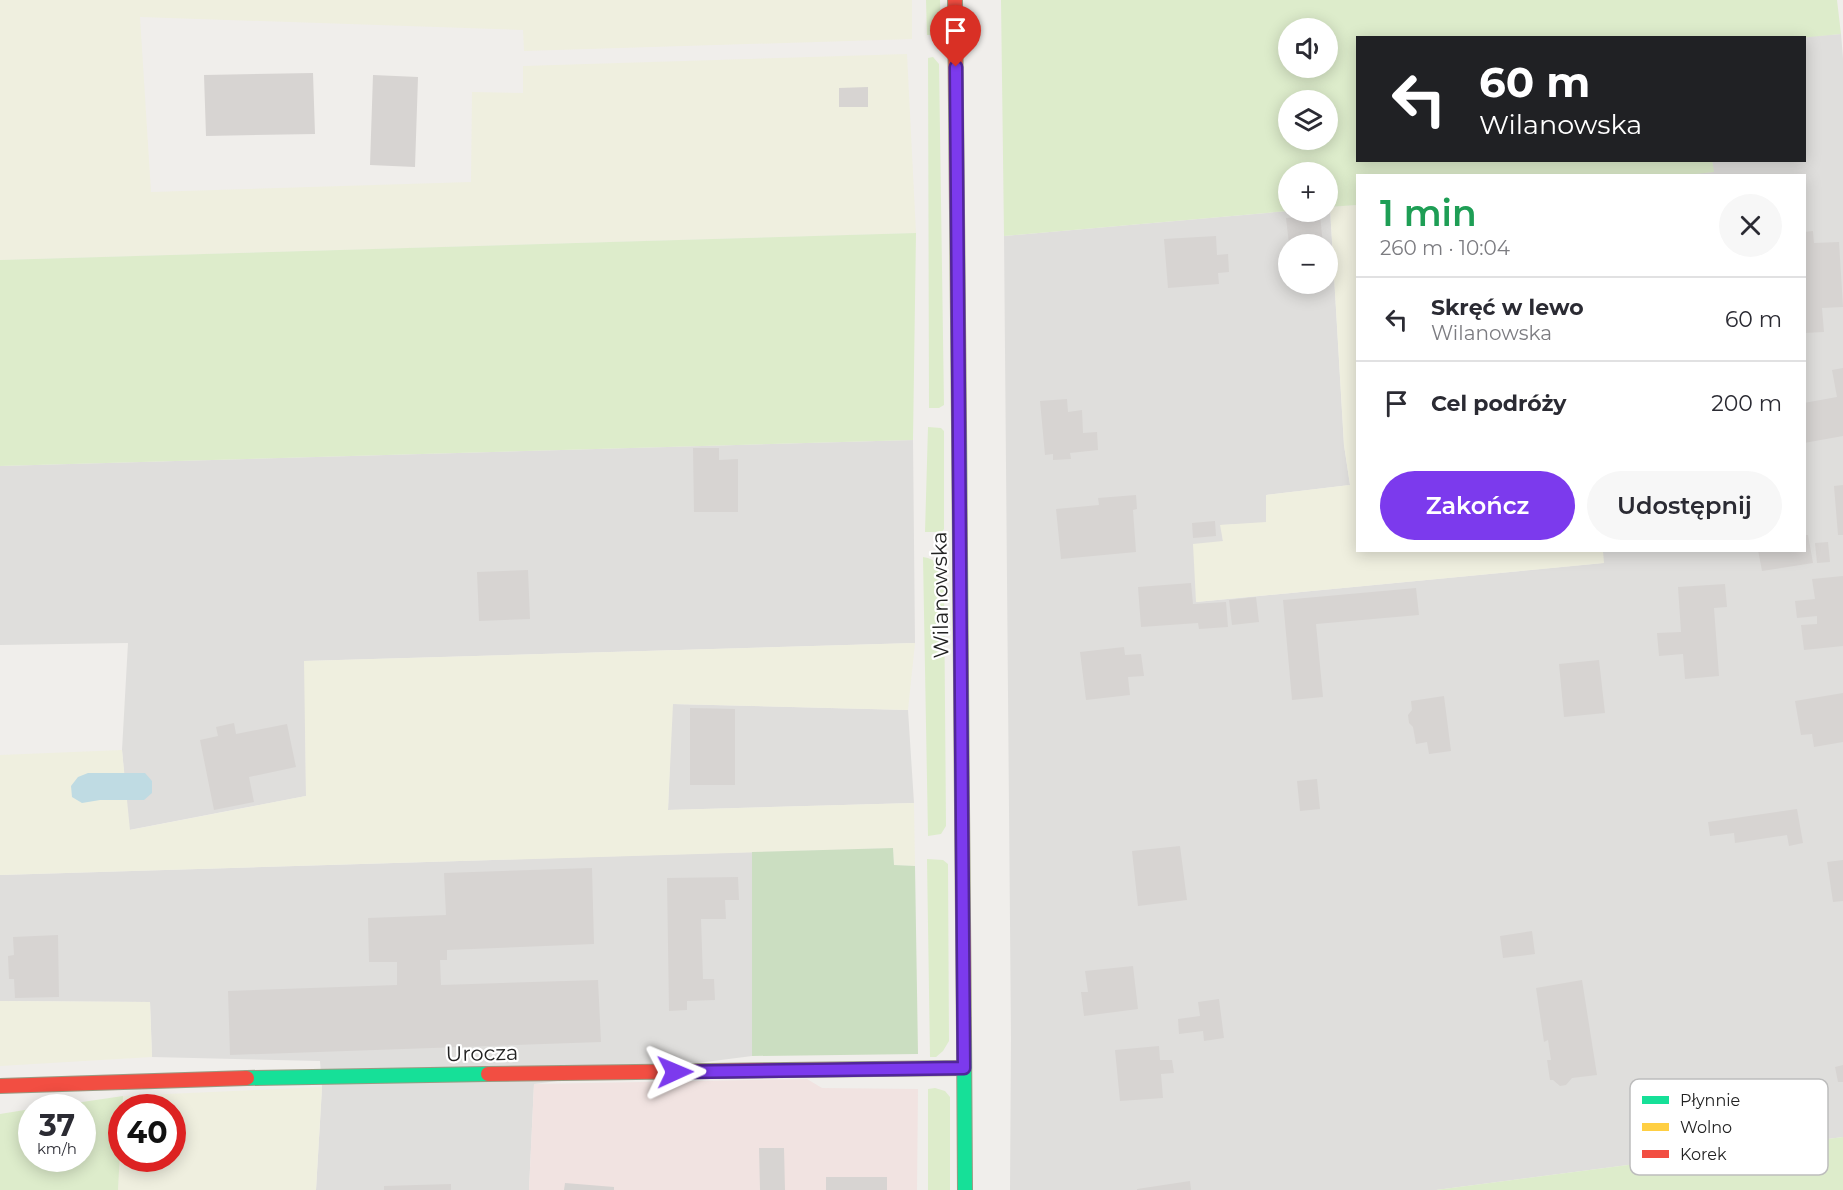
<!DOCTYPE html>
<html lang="pl">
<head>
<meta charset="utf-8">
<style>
	:root { --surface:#fff; --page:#f7f7f7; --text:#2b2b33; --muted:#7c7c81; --line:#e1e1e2; --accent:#7c3aed }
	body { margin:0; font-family:Montserrat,sans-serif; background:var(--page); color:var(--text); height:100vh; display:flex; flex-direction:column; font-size:22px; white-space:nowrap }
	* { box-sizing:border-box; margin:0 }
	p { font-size:20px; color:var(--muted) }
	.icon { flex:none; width:33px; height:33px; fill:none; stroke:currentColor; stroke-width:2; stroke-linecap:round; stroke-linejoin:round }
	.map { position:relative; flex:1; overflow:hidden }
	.sheet { position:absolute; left:1356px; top:174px; width:450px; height:378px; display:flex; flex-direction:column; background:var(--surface); border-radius:0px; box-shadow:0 3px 15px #0003 }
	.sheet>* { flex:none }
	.hud { position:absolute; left:1356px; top:36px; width:450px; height:126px; border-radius:0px; box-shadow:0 3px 15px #0003; background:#202124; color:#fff; overflow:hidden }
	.tools { position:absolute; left:1278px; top:18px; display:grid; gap:12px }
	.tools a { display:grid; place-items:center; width:60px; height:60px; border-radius:50%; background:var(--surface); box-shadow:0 3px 15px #0003; font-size:30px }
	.speed { position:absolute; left:18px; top:1094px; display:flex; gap:12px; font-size:30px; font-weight:700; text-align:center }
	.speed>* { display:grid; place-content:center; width:78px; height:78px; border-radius:50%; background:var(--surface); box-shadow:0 3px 15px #0003; line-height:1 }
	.speed small { font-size:15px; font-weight:400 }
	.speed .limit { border:9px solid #d22; background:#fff; color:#111 }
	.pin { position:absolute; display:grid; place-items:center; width:51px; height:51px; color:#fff; margin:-62px -26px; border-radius:50% 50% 50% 0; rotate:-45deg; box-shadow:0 0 6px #0007 }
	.pin .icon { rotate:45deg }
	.me { position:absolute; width:66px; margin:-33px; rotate:89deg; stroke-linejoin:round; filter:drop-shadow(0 0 4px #0008) }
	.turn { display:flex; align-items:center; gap:21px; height:126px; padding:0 24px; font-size:27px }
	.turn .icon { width:78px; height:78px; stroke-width:2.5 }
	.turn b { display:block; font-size:42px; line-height:51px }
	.round { display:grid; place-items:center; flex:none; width:63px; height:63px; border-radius:32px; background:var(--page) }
	.headline { display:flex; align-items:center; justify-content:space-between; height:102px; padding:0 24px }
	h1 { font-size:36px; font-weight:600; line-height:45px; color:#1e9e55 }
	.button { display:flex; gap:12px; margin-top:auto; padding:12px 24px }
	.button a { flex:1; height:69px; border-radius:36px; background:var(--accent); color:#fff; font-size:24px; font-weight:600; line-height:69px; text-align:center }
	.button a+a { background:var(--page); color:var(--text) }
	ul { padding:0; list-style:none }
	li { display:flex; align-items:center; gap:18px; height:84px; padding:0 24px; border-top:2px solid var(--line) }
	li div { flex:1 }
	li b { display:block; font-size:22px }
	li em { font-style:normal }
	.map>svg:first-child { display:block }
	.residential { fill:#dfdedc; fill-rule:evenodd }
	.commercial { fill:#f1e3e1 }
	.farmland { fill:#efefdf }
	.grass { fill:#ddeccb; fill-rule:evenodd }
	.forest { fill:#cbdec1 }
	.water { fill:#bfdbe3 }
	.building { fill:#d7d4d2 }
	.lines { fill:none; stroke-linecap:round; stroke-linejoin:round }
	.fast-casing { stroke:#999a82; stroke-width:16 }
	.slow-casing { stroke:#999a82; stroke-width:16 }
	.jam-casing { stroke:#999a82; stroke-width:16 }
	.fast { stroke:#16e098; stroke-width:14 }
	.slow { stroke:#ffcf43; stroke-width:14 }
	.jam { stroke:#f24e42; stroke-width:14 }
	.route-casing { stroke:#51269a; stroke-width:15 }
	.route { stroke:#7c3aed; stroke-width:10 }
	.labels { text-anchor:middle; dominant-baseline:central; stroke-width:4.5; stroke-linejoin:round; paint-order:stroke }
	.street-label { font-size:21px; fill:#222; stroke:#fff }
	.key { fill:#fff; stroke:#bdbdbd; stroke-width:1.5 }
	.key-label { font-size:16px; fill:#222 }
</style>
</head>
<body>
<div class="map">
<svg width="1843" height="1190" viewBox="0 0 1843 1190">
	<rect width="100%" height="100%" fill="#f0eeeb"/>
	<path class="residential" d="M1841,34L1843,58V1137L1436,1190H1010L1011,1038L1004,236L1288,211L1328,212V207H1330L1344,445L1350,485L1266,495V523L1221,525L1223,541L1196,602L1603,563V551L1804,550V176L1677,175L1713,172L1712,161L1804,160V38L1799,37ZM1288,244H1328V284H1288Z
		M913,440L915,643L305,661L306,796L129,830L122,750L128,643L0,645V466Z
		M672,704L908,710L914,803L668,810Z
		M752,852V1056L534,1084L529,1190H316L322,1087L320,1061L152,1057L150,1002L0,1001V875Z"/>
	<path class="commercial" d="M807,1079L822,1088L918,1089L917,1190H529L534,1084Z"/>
	<path class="farmland" d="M0,0H912V39L524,51L523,30L140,17L151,192L471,182L472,92L523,93V66L907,54L916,233L0,260Z
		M1357,205L1358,550L1603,551L1604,563L1196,602L1193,544L1223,541L1220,525L1266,522V495L1350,485L1344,445L1330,207Z
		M915,643L908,710L673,704L668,810L914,803L915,866L894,865L893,848L0,875V755L122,750L130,830L306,796L304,661Z
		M0,1001L150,1002L152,1057L0,1066Z
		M322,1087L316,1190H118L121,1121L122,1158H172V1107H122L123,1096Z"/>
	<path class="grass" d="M926,0H940C940,13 945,35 927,35Z
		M1001,0H1837L1841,34L1799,38H1358V160H1712L1714,172L1677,176H1358L1357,205L1328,207V172H1288V211L1004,236ZM1328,28V68H1288V28ZM1328,100V140H1288V100Z
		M933,57L939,64L944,405L939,408H929L928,58Z
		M916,233L913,440L0,466V260Z
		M928,427L941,428L944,431V529L942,532H925Z
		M923,557C937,559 943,568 944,581L946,826L941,834L928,836Z
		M927,859L943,860L948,864L949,1041L943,1051L936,1057H930Z
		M935,1088L945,1091L950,1097V1190H928V1089Z
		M123,1096L118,1190H0V1114L31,1109L32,1158H82V1107H48Z
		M1843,1137V1190H1436Z"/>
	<path class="forest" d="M893,848L894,865L915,866L918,1054L752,1056V852Z"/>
	<path class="water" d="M88,773H145L152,781V793L144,800H100L82,803L72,797L71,786L78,777Z"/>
	<path class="building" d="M313,73L315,134L206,136L204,75Z
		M373,75L418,77L415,167L370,165Z
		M868,87V107H839V88Z
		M1320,215L1323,244H1289L1286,218Z
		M1813,231L1814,243L1839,242L1843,307L1822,308L1824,332L1804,333V232Z
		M1216,236L1217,255L1228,254L1229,272L1218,273L1219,284L1168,288L1164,239Z
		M1292,284H1326V285L1293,288Z
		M1843,368V436L1804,443V403L1837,397L1832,370Z
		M1067,399L1068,412L1082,410L1083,433L1097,432L1098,450L1070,453L1071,459L1053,460V454L1045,455L1040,401Z
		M693,448H719V460L738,459V512H694Z
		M1843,485V535H1838L1834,486Z
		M1136,495L1137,509L1133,510L1136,552L1061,559L1056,509L1099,505L1098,498Z
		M1215,521L1216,536L1193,538L1192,523Z
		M1804,535H1808L1813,563L1762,571L1758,550H1804Z
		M1828,542L1830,562L1817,563L1815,543Z
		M528,570L530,619L479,621L477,572Z
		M1843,576V646L1804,650L1801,625L1817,624V616L1797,618L1795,601L1815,599L1812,579Z
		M1191,583L1193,604L1226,602L1228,627L1199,629L1198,623L1141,627L1138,587Z
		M1725,584L1727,607L1714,608L1719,676L1685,679L1683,654L1659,656L1657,633L1681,632L1678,587Z
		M1416,588L1419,615L1316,624L1323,697L1292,700L1283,600Z
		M1256,597L1259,622L1232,625L1229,600Z
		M1124,647L1125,655L1141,654L1144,676L1128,677L1130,695L1086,700L1080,652Z
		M1599,660L1605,713L1564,717L1559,664Z
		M1843,693V742L1814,747L1812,734L1801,735L1795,701Z
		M1444,696L1451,751L1429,754L1427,742L1416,744L1413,727L1409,723L1408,715L1412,710L1411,701Z
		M690,708L735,709V785H690Z
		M234,723L236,734L287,724L296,767L249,777L254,802L214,810L200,740L218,736L216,727Z
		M1317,779L1320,809L1300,811L1297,781Z
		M1797,809L1803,843L1789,846L1787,835L1735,843L1734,833L1710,836L1708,822Z
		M1180,846L1187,900L1138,906L1132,851Z
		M1843,860V901L1833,902L1827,862Z
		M592,868L594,944L447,950V960H440L441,985L598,980L601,1042L230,1055L228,991L397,985V962H369L368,918L446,915L444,873Z
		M738,877L739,900H725L726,919H701L703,979H714L715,1000L687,1001V1010L669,1011L667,878Z
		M1532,931L1535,954L1503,958L1500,936Z
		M58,935L59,997L15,998L14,979H9L8,956L14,955L13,937Z
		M1133,966L1138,1009L1084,1016L1081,992H1088L1085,971Z
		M1582,980L1597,1075L1572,1078L1566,1085L1560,1086L1553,1080H1550L1547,1060H1551L1548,1040L1544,1042L1536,988Z
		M1219,999L1224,1038L1204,1041L1203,1031L1179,1034L1178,1019L1200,1016L1198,1002Z
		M1159,1046L1160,1060H1172L1174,1073L1161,1074L1163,1098L1120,1101L1115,1050Z
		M1843,1065V1082H1838L1835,1067Z
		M759,1148H784L785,1190H760Z
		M826,1177H887V1190H826Z
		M1190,1181L1191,1190H1137V1189Z
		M565,1183L614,1187V1190H564Z
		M451,1184V1190H384V1186Z"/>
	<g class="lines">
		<defs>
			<path id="fast" d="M959,425L962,806
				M964,1033L965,1190
				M247,1078L488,1074"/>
			<path id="slow" d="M786,1070L964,1068"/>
			<path id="jam" d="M955,0L959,425
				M962,806L964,1033
				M488,1074L786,1070
				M0,1086L247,1078"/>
		</defs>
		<use href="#fast" class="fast-casing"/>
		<use href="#slow" class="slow-casing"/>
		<use href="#jam" class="jam-casing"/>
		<use href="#fast" class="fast"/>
		<use href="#slow" class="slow"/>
		<use href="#jam" class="jam"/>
	</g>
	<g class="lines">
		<defs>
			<path id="route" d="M675,1072L964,1068L956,67"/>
		</defs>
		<use href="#route" class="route-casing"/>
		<use href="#route" class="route"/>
	</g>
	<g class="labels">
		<g class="street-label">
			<text transform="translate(940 595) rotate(-91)">Wilanowska</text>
			<text transform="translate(482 1053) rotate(-1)">Urocza</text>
		</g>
	</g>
	<rect x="1630" y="1079" width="198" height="96" rx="9" class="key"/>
	<rect x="1642" y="1096" width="27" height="8" fill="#16e098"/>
	<rect x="1642" y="1123" width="27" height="8" fill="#ffcf43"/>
	<rect x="1642" y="1150" width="27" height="8" fill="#f24e42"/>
	<g class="key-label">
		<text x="1680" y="1106">Płynnie</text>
		<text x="1680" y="1133">Wolno</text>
		<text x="1680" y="1160">Korek</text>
	</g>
</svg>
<div class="tools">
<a><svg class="icon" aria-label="sound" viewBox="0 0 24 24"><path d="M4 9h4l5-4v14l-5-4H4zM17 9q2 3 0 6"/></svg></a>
<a><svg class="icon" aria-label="layers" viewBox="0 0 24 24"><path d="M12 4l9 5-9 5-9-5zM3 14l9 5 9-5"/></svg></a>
<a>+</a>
<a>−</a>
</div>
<div class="speed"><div>37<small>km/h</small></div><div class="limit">40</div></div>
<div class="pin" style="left:956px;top:67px;background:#d93025"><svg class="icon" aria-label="arrive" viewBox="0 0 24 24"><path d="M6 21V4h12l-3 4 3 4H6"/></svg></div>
<svg class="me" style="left:675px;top:1072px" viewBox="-20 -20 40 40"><path d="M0-17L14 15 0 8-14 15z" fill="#7c3aed" stroke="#fff" stroke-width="4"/></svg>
<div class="hud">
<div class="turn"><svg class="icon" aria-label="left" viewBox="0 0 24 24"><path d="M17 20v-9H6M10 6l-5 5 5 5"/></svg><div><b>60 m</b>Wilanowska</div></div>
</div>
<section class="sheet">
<div class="headline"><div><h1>1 min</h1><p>260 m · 10:04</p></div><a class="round"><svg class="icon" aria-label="close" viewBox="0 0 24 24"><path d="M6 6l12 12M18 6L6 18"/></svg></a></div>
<ul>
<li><svg class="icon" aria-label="left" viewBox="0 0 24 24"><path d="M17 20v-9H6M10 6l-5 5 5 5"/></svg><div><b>Skręć w lewo</b><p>Wilanowska</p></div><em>60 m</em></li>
<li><svg class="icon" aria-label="arrive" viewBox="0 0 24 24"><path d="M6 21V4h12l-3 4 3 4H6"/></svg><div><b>Cel podróży</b></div><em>200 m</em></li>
</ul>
<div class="button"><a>Zakończ</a><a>Udostępnij</a></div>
</section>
</div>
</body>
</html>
